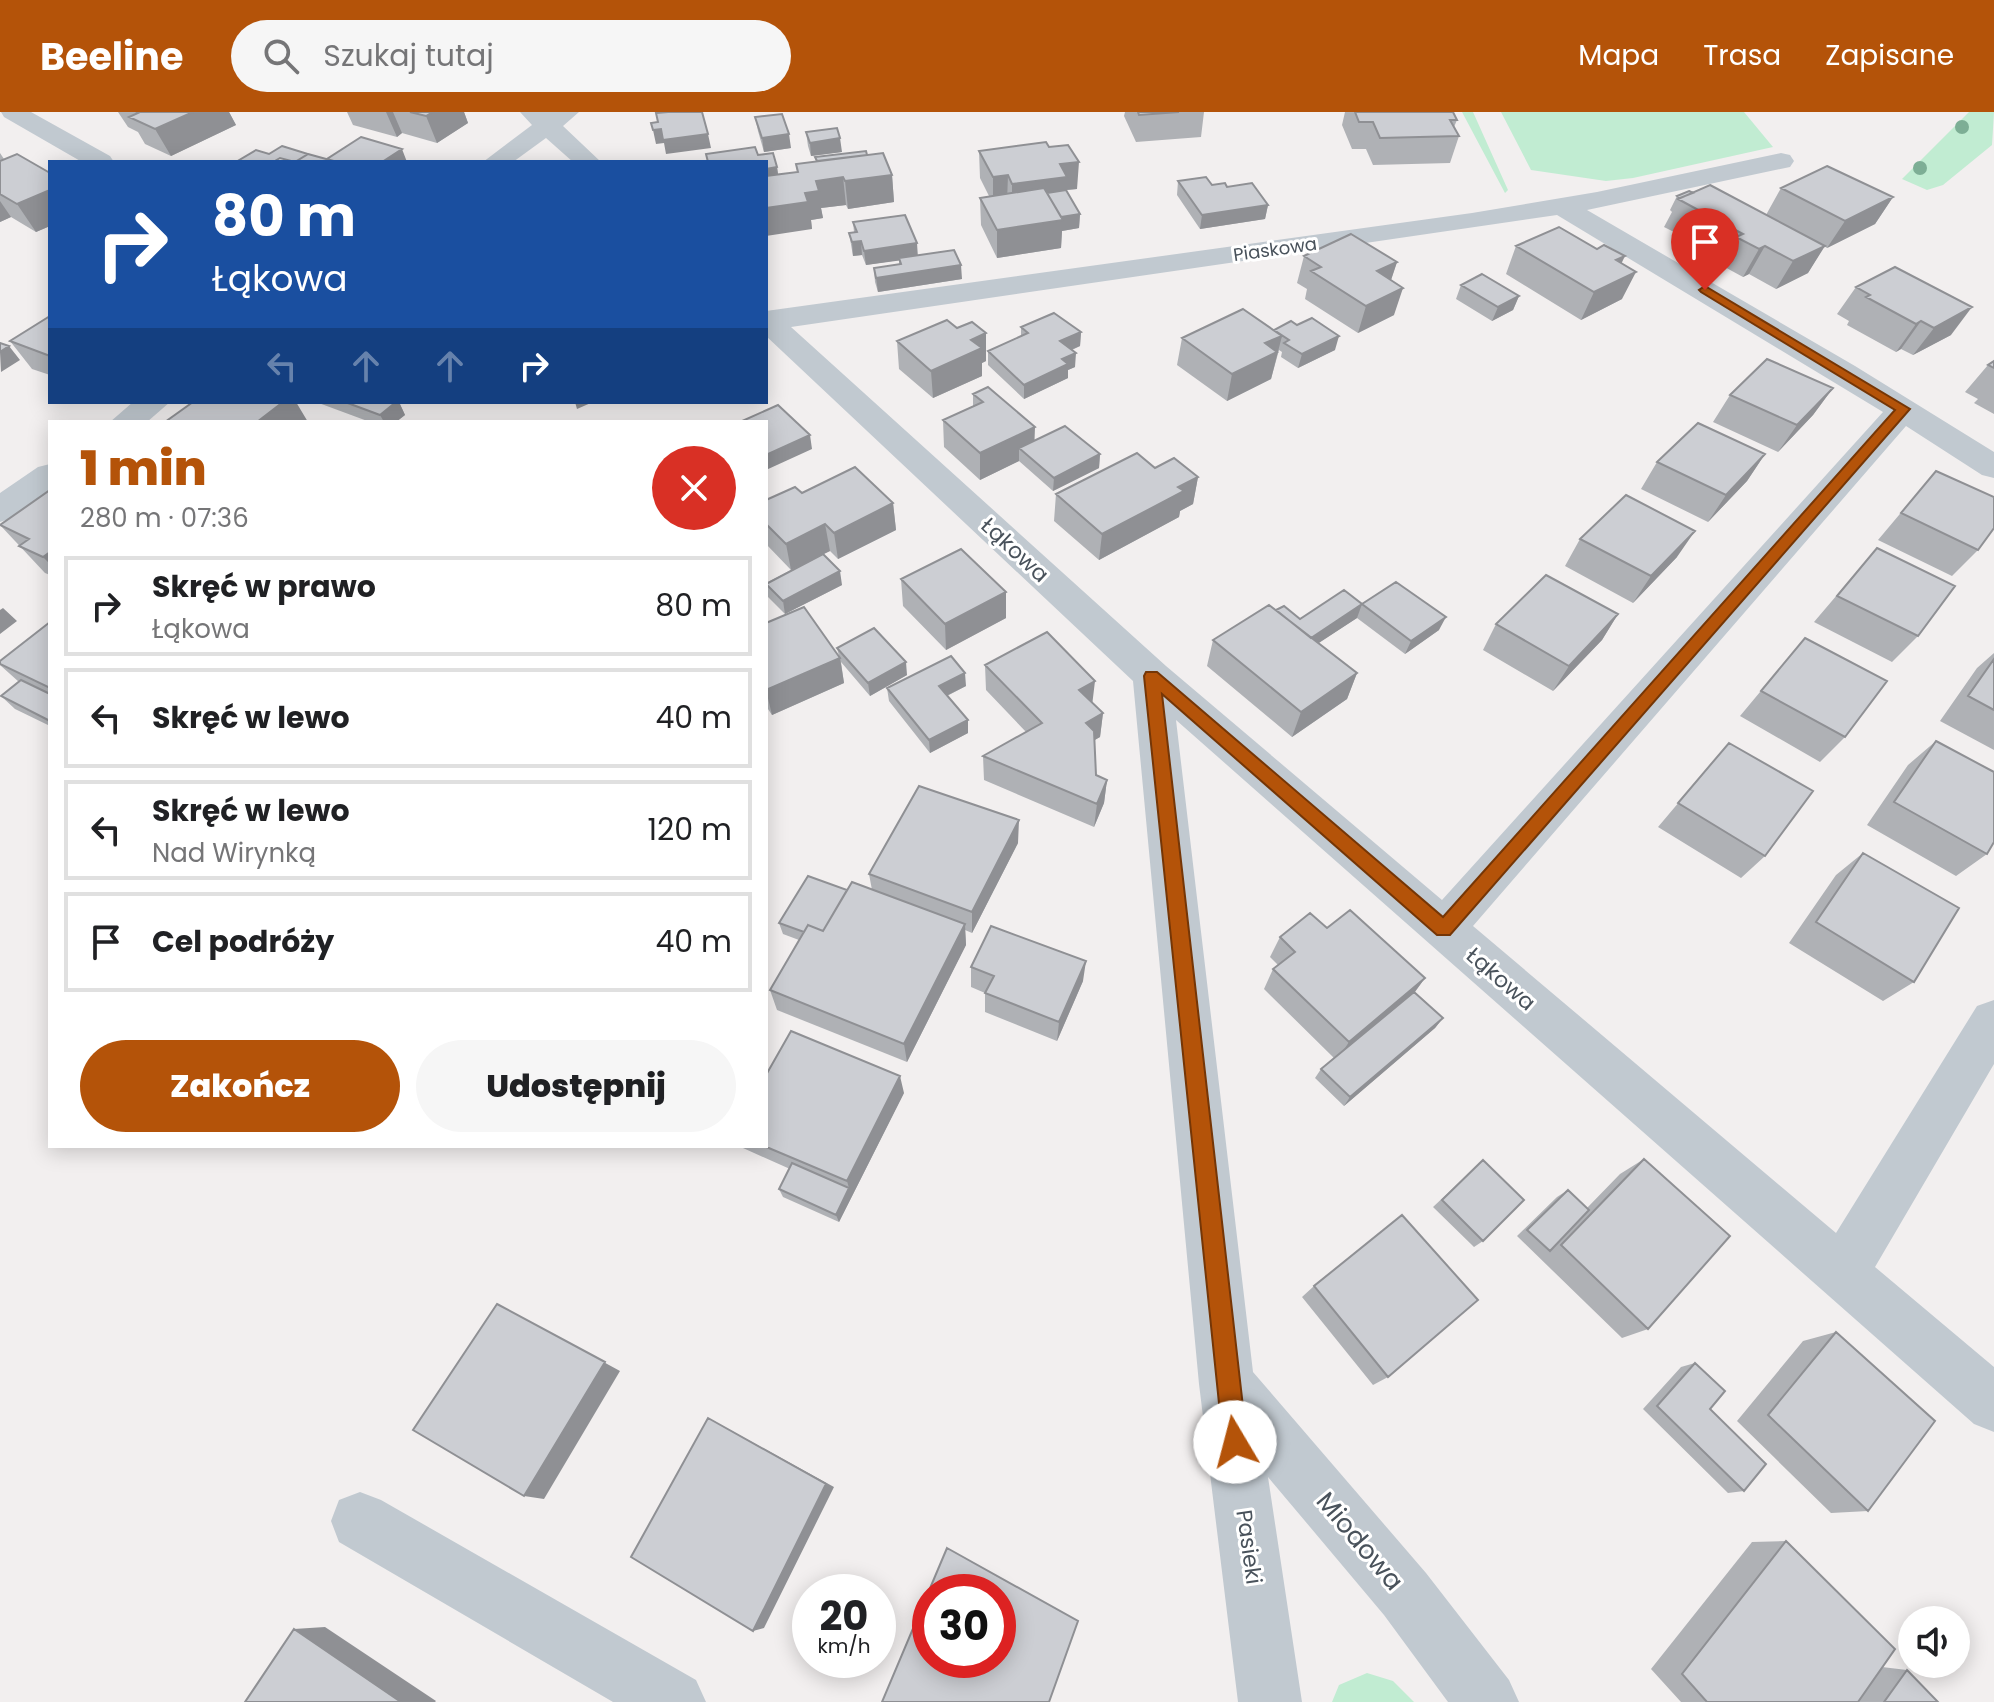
<!DOCTYPE html>
<html lang="pl">
<head>
<meta charset="utf-8">
<style>
	:root { --surface:#fff; --page:#f6f6f6; --text:#202124; --muted:#757577; --line:#e0e0e0; --accent:#b45309 }
	body { margin:0; font-family:Poppins,sans-serif; background:var(--page); color:var(--text); height:100vh; display:flex; flex-direction:column; font-size:30px; white-space:nowrap }
	* { box-sizing:border-box; margin:0 }
	p { font-size:26px; color:var(--muted) }
	.icon { flex:none; width:44px; height:44px; fill:none; stroke:currentColor; stroke-width:2; stroke-linecap:round; stroke-linejoin:round }
	.map { position:relative; flex:1; overflow:hidden }
	.sheet { position:absolute; left:48px; top:308px; width:720px; height:728px; display:flex; flex-direction:column; background:var(--surface); border-radius:0px; box-shadow:0 4px 20px #0003 }
	.sheet>* { flex:none }
	.guide { position:absolute; left:48px; top:48px; width:720px; height:244px; border-radius:0px; box-shadow:0 4px 20px #0003; background:#1a4fa0; color:#fff; overflow:hidden }
	.controls { position:absolute; left:1898px; top:1494px; display:grid; gap:16px }
	.controls a { display:grid; place-items:center; width:72px; height:72px; border-radius:50%; background:var(--surface); box-shadow:0 4px 20px #0003; font-size:40px }
	.speed { position:absolute; left:792px; top:1462px; display:flex; gap:16px; font-size:40px; font-weight:700; text-align:center }
	.speed>* { display:grid; place-content:center; width:104px; height:104px; border-radius:50%; background:var(--surface); box-shadow:0 4px 20px #0003; line-height:1 }
	.speed small { font-size:20px; font-weight:400 }
	.speed .limit { border:12px solid #d22; background:#fff; color:#111 }
	.pin { position:absolute; display:grid; place-items:center; width:68px; height:68px; color:#fff; margin:-82px -34px; border-radius:50% 50% 50% 0; rotate:-45deg; box-shadow:0 0 8px #0007 }
	.pin .icon { rotate:45deg }
	.me { position:absolute; width:88px; margin:-44px; rotate:352deg; stroke-linejoin:round; filter:drop-shadow(0 0 6px #0008) }
	.turn { display:flex; align-items:center; gap:28px; height:168px; padding:0 32px; font-size:36px }
	.turn .icon { width:104px; height:104px; stroke-width:2.5 }
	.turn b { display:block; font-size:56px; line-height:68px }
	.lanes { display:flex; align-items:center; height:76px; padding:0 32px; background:#0003; justify-content:center; gap:40px; direction:ltr }
	.lanes .off { opacity:.35 }
	.round { display:grid; place-items:center; flex:none; width:84px; height:84px; border-radius:42px; background:var(--page) }
	.summary { display:flex; align-items:center; justify-content:space-between; height:136px; padding:0 32px }
	h1 { font-size:48px; font-weight:800; line-height:60px; color:var(--accent) }
	.cta { display:flex; gap:16px; margin-top:auto; padding:16px 32px }
	.cta a { flex:1; height:92px; border-radius:48px; background:var(--accent); color:#fff; font-size:32px; font-weight:800; line-height:92px; text-align:center }
	.cta a+a { background:var(--page); color:var(--text) }
	ul { padding:0; list-style:none }
	li { display:flex; align-items:center; gap:24px; height:100px; margin:0 16px 12px; padding:0 16px; border:4px solid var(--line); border-radius:0px }
	li div { flex:1 }
	li b { display:block; font-size:30px }
	li em { font-style:normal }
	header { display:flex; align-items:center; gap:48px; box-sizing:border-box; height:112px; padding:0 40px; background:var(--accent); color:#fff }
	header strong { font-size:38px }
	nav { display:flex; gap:44px; margin-inline-start:auto; font-size:28px }
	.search { width:560px; height:72px; background:var(--page); display:flex; align-items:center; gap:20px; box-sizing:border-box; padding:0 28px; border-radius:44px; color:var(--muted); font-size:30px }
	.map>svg:first-child { display:block }
	.green { fill:#c1ecd2 }
	.lines { fill:none; stroke-linecap:round; stroke-linejoin:round }
	.minor { fill:#c1c9d0; fill-rule:evenodd }
	.tree { fill:#7dae95 }
	.wall { fill:#afb1b5 }
	.shaded-wall { fill:#8f9094 }
	.building { fill:#ccced3; stroke:#8f9094; stroke-width:2; fill-rule:evenodd }
	.route { fill:#b45309; stroke:#753606; stroke-width:2 }
	.labels { text-anchor:middle; dominant-baseline:central; stroke-width:6; stroke-linejoin:round; paint-order:stroke }
	.far-street-label { font-size:18px; fill:#49525b; stroke:#fff }
	.street-label { font-size:22px; fill:#49525b; stroke:#fff }
	.near-street-label { font-size:26px; fill:#49525b; stroke:#fff }
</style>
</head>
<body>
<header>
<strong>Beeline</strong>
<div class="search"><svg class="icon" aria-label="search" viewBox="0 0 24 24"><circle cx="10" cy="10" r="6"/><path d="M15 15l6 6"/></svg>Szukaj tutaj</div>
<nav><a>Mapa</a><a>Trasa</a><a>Zapisane</a></nav>
</header>
<div class="map">
<svg width="1994" height="1590" viewBox="0 0 1994 1590">
	<rect width="100%" height="100%" fill="#f2efef"/>
	<path class="green" d="M1462,0H1473L1508,78L1505,81Z
		M1501,0H1744L1773,35L1633,66L1606,69L1531,58Z
		M1969,0H1994L1992,33L1943,73L1927,78L1902,67Z
		M1367,1561L1393,1569L1414,1590H1332L1339,1573Z"/>
	<g class="lines">
		<path class="minor" d="M1,0H31L110,44L114,50H82L4,5Z
			M520,0H579L563,14L601,50H573L546,26L513,50H483L532,13Z
			M1781,41L1790,43L1794,49L1790,55L1587,98L1855,254L1994,340V366L1982,363L1906,314L1473,814L1836,1121L1977,894L1994,888V952L1875,1155L1994,1255V1320L1974,1312L1176,608L1253,1260L1426,1461L1509,1568L1519,1590H1448L1384,1503L1268,1365L1302,1590H1238L1199,1272L1133,569L766,224V199L1472,101L1597,80ZM1557,103L1883,300L1442,788L1166,554L791,215Z
			M133,290H170L147,310H110Z
			M50,352V379L12,406L0,410V381L38,355Z
			M360,1380L381,1388L696,1568L706,1590H613L339,1430L331,1409L339,1388Z"/>
	</g>
	<g class="tree">
		<circle cx="1962" cy="15" r="7"/>
		<circle cx="1920" cy="56" r="7"/>
	</g>
	<path class="wall" d="M118,0H229L236,13L171,44L145,32L138,20L128,15Z
		M347,0H464L468,11L437,31L402,21L397,25L353,13Z
		M1125,0H1204L1201,25L1136,30L1124,4Z
		M1345,0H1453L1457,8L1454,15L1459,24L1450,51L1373,53L1366,37H1352L1342,13Z
		M755,5L791,36L764,40L758,19Z
		M806,20L842,40L811,44L808,34Z
		M979,39L1077,77L1066,78L1080,102L1079,116L1062,119L1061,136L997,146L981,113L980,86L989,84L980,66Z
		M0,41L4,47L50,61V114L36,120L11,105L0,110Z
		M758,43L777,55L778,63L797,60L796,52L816,50L815,45L867,43L892,63L894,90L848,97L846,93L821,96L823,106L811,108L812,117Z
		M1178,69L1227,75L1268,93L1265,107L1200,117L1177,83Z
		M1781,76L1893,85L1875,112L1827,136L1824,134L1808,161L1776,177L1749,162L1743,165L1721,153L1724,148L1709,140L1703,143L1681,130L1684,125L1664,115L1672,100L1670,98L1677,84L1766,103Z
		M853,110L917,131V143L962,167L878,180L875,170L874,156L899,152V148L866,153L862,143L853,144L849,121L854,120Z
		M1516,134L1622,151V187L1581,208L1506,162Z
		M1304,144L1397,150L1391,168L1394,203L1358,221L1305,187L1307,177L1297,171Z
		M1461,173L1519,184L1513,198L1492,209L1456,187Z
		M1856,175L1951,223L1913,243L1901,237L1896,240L1847,213L1849,209L1837,202Z
		M50,204V263L32,257L10,229Z
		M1021,215L1081,220L1080,234L1072,238L1075,255L1068,258V266L1024,287L988,253V239L1021,224Z
		M957,216L986,221V249L982,251V264L933,286L899,257L897,229Z
		M1274,218L1335,238L1298,256L1281,245L1282,240L1279,238L1271,267L1227,289L1177,253L1182,226Z
		M1994,249V302L1974,291L1978,287L1965,280L1988,253Z
		M1833,276L1813,303L1778,340L1713,310L1730,283Z
		M973,282L1035,328L1100,342L1099,356L1053,379L1019,349L980,368L944,335L943,308L973,294Z
		M316,290H399L405,303L396,310H370Z
		M1765,342L1747,369L1708,410L1641,377L1657,350Z
		M1155,356L1198,365L1193,392L1180,399L1179,405L1099,448L1054,409L1056,382Z
		M1936,359L1978,438L1952,464L1878,428Z
		M50,378V463L45,461L0,413Z
		M802,381L893,391L896,418L838,447L830,439L813,447L842,473L785,502L768,485L766,474V471L791,458L766,432V388Z
		M1580,427L1677,445L1633,491L1565,454Z
		M1877,436L1918,524L1892,550L1814,510Z
		M901,467L1006,506L946,538L903,494Z
		M1362,492L1439,518L1405,542L1357,506Z
		M1362,492L1357,506L1318,531L1357,561L1347,587L1292,625L1207,554L1213,528L1276,498L1300,507Z
		M1618,502L1602,528L1553,579L1483,538L1496,512Z
		M50,510V614L15,597L1,584L19,570L0,553V549Z
		M766,511L839,544L837,536L907,563L870,584L841,550L844,571L772,603L766,594Z
		M1805,526L1845,625L1820,650L1740,604Z
		M1994,541V638L1940,609L1977,556Z
		M985,553L1093,591L1103,601L1100,625L1094,628L1096,663L1107,668L1104,691L1094,715L984,668L983,644L1026,620L986,578Z
		M966,574L947,584L968,621L930,641L889,589L887,576Z
		M1936,629L1987,742L1956,764L1867,713L1908,653Z
		M1729,631L1765,744L1741,766L1658,715Z
		M1018,731L972,821L965,818L966,833L907,950L777,898L770,878L799,828L783,822L779,811L847,778H872L869,762Z
		M1863,741L1914,870L1883,889L1789,831L1836,763Z
		M1327,816L1425,866L1415,880L1443,906L1435,916L1344,994L1315,966L1321,957L1334,946L1264,877L1273,857L1278,853L1270,845L1280,825Z
		M971,855L1083,869L1057,929L985,900V881L971,875Z
		M904,981L839,1110L783,1085L779,1077L790,1057L743,1036L741,1034H766Z
		M1644,1047L1648,1217L1622,1226L1517,1124L1557,1085L1568,1078L1587,1096L1620,1062Z
		M1483,1048V1129L1474,1135L1433,1095Z
		M1314,1174L1388,1265L1373,1273L1302,1185Z
		M1836,1220L1868,1399L1831,1401L1737,1309L1803,1229Z
		M1695,1251L1710,1297L1744,1379L1728,1381L1643,1297L1681,1255Z
		M1786,1429L1882,1555L1907,1558L1938,1590H1681L1651,1557L1752,1430Z"/>
	<path class="shaded-wall" d="M193,0H229L236,13L171,44L155,17Z
		M386,0H393L402,21L397,25Z
		M433,0H464L468,11L437,31L426,4Z
		M661,17L708,22L711,36L666,42L664,31L656,32L653,18Z
		M789,22L791,36L764,40L762,26Z
		M840,26L842,40L811,44L810,31Z
		M402,37L407,50H382Z
		M1079,50L1077,77L1066,78L1012,100V72L1060,52Z
		M777,55L779,69L766,71V57Z
		M821,62L892,63L894,90L848,97L845,69L843,65L846,93L821,96L823,106L811,108L812,117L766,124V96L805,81Z
		M1008,63L1007,90L993,93V65Z
		M50,78V114L36,120L17,92Z
		M1893,85L1875,112L1827,136L1845,109Z
		M0,89L11,105L0,110Z
		M1268,93L1265,107L1200,117L1202,103Z
		M1080,102L1079,116L1062,119L1061,136L997,146V118L1053,106Z
		M1724,112L1709,140L1703,143L1718,116Z
		M861,129L862,143L853,144L852,130Z
		M917,131L918,146L866,153L864,139Z
		M1765,134L1749,162L1743,165L1759,137Z
		M1825,134L1808,161L1776,177L1793,149Z
		M1625,144L1612,171L1636,160L1622,187L1581,208L1594,180L1616,148Z
		M1397,150L1388,177L1377,159Z
		M961,153L962,167L878,180L876,166Z
		M1403,176L1394,203L1358,221L1366,194Z
		M1519,184L1513,198L1492,209L1498,195Z
		M1972,195L1951,223L1913,243L1934,216Z
		M1921,209L1901,237L1896,240L1916,212Z
		M1081,220L1080,234L1059,243L1060,229Z
		M986,221V249L982,251V264L933,286L931,259L971,228Z
		M1282,224L1271,267L1227,289L1232,262L1265,231Z
		M1339,224L1335,238L1298,256L1302,242Z
		M9,234L20,248L1,260L0,240Z
		M1076,241L1075,255L1068,258V266L1024,287V273L1062,247Z
		M1833,276L1813,303L1778,340L1797,313Z
		M283,290H296L308,310H257Z
		M396,290H399L405,303L396,310H384L380,303Z
		M575,290H593L577,297Z
		M1035,315L1034,342L1019,336V349L980,368V341Z
		M810,323L812,337L766,358V343Z
		M1100,342L1099,356L1053,379L1054,366Z
		M1765,342L1747,369L1708,410L1726,383Z
		M1198,365L1193,392L1180,399L1179,405L1099,448L1102,422L1178,375Z
		M893,391L896,418L838,447L834,421Z
		M825,412L830,439L791,458L786,432Z
		M1695,419L1677,445L1633,491L1651,464Z
		M50,440V452L43,445Z
		M840,459L842,473L785,502L783,489Z
		M1006,480V506L946,538L945,512Z
		M1362,492L1357,506L1296,546L1301,533Z
		M3,496L17,509L0,522V498Z
		M1618,502L1602,528L1553,579L1569,554Z
		M1446,505L1439,518L1405,542L1411,529Z
		M840,546L844,571L772,603L766,578Z
		M906,550L907,563L870,584L868,571Z
		M965,561L966,574L940,587L939,574Z
		M1357,561L1347,587L1292,625L1301,600Z
		M1095,569L1092,594L1079,578Z
		M1103,601L1100,625L1083,635L1086,611Z
		M968,608V621L930,641L929,628Z
		M1107,668L1104,691L1094,715L1097,692Z
		M1019,708L1018,731L972,821V800Z
		M965,812L966,833L907,950L904,932Z
		M1086,849L1083,869L1057,929L1059,910Z
		M1425,866L1411,885L1337,948L1349,930Z
		M1443,906L1435,916L1344,994L1350,985Z
		M900,964L904,981L839,1110L836,1103L849,1076L847,1069Z
		M497,1192L620,1259L544,1387L524,1384Z
		M708,1306L834,1375L764,1516L753,1519Z
		M325,1515L436,1589L435,1590H401L294,1517Z"/>
	<path class="building" d="M136,0H193L155,17L129,5L138,1Z
		M410,0H433L426,4Z
		M668,0H702L708,22L663,28L661,17L653,18L651,11L658,10L656,1Z
		M1138,0H1179L1139,3Z
		M1355,0H1453L1457,8H1450L1459,24L1380,26L1373,10H1359Z
		M782,2L789,22L762,26L755,5Z
		M837,16L840,26L810,31L806,20Z
		M361,25L402,37L382,50H337L327,47Z
		M1046,30L1049,35L1068,33L1079,50L1060,52L1067,65L1012,72L1008,63L993,65L979,39Z
		M282,34L308,42L295,50L280,46L273,50H236L256,38L269,42Z
		M755,35L758,43L773,41L777,55L766,57V50H708L706,42Z
		M866,39L867,43L817,49L815,45Z
		M883,41L892,63L845,69L843,65L816,69L819,79L805,81L808,90L766,96V64L798,60L796,52Z
		M17,42L50,61V78L17,92L0,82V49Z
		M308,42L337,50H295Z
		M1827,54L1893,85L1845,109L1781,76Z
		M1206,65L1212,73L1225,71L1227,75L1252,71L1268,93L1202,103L1178,69Z
		M1710,73L1825,134L1793,149L1765,134L1759,137L1736,125L1743,122L1724,112L1718,116L1695,103L1702,100L1678,87Z
		M1044,76L1063,108L997,118L980,86Z
		M1066,78L1080,102L1061,105L1047,81Z
		M1689,79L1693,81L1680,86L1677,84Z
		M905,103L917,131L864,139L861,129L852,130L849,121L857,120L853,110Z
		M1559,115L1597,137L1604,133L1625,144L1616,148L1636,160L1594,180L1516,134Z
		M1351,122L1397,150L1377,159L1403,176L1366,194L1311,159L1321,155L1304,144Z
		M954,138L961,153L876,166L874,156L901,152L899,146Z
		M1895,155L1972,195L1934,216L1921,209L1916,212L1866,185L1870,183L1856,175Z
		M1482,162L1519,184L1498,195L1461,173Z
		M1243,197L1282,224L1265,231L1277,240L1232,262L1182,226Z
		M1054,201L1081,220L1060,229L1076,241L1062,247L1068,252L1024,273L988,239L1028,221L1021,215Z
		M50,204V244L10,229Z
		M1312,206L1339,224L1302,242L1284,231L1289,228L1274,218L1291,209L1297,213Z
		M947,208L957,216L972,210L986,221L971,228L982,236L931,259L897,229Z
		M0,231L9,234L0,240Z
		M1767,247L1833,276L1797,313L1730,283Z
		M1994,249V256L1988,253Z
		M988,275L1035,315L980,341L943,308L983,290L973,282Z
		M193,290H283L257,310H165Z
		M345,290H396L380,303Z
		M778,293L810,323L766,343V310H740Z
		M1698,311L1765,342L1726,383L1657,350Z
		M1065,314L1100,342L1054,366L1019,336Z
		M1137,341L1155,356L1174,346L1198,365L1178,375L1184,379L1102,422L1056,382Z
		M855,355L893,391L834,421L825,412L786,432L766,412V388L795,375L802,381Z
		M1936,359L1994,385V416L1978,438L1901,401Z
		M50,378V440L43,445L19,434L29,427L0,413Z
		M1626,383L1695,419L1651,464L1580,427Z
		M1877,436L1955,474L1918,524L1837,484Z
		M961,437L1006,480L945,512L901,467Z
		M823,442L840,459L783,489L766,472Z
		M1546,463L1618,502L1569,554L1496,512Z
		M1396,470L1446,505L1411,529L1362,492Z
		M1344,478L1362,492L1311,526L1276,498L1284,494L1300,507Z
		M1269,493L1357,561L1301,600L1213,528Z
		M804,495L840,546L766,578V511Z
		M50,510V576L0,552V549Z
		M874,516L906,550L868,571L837,536Z
		M1047,520L1095,569L1079,578L1103,601L1086,611L1094,619L1096,663L1107,668L1097,692L983,644L1042,611L985,553Z
		M1805,526L1887,569L1845,625L1761,579Z
		M951,544L965,561L939,574L968,608L929,628L887,576Z
		M1994,547V598L1968,584Z
		M21,568L50,582V609L1,584Z
		M1936,629L1994,660V730L1987,742L1894,690Z
		M1729,631L1813,679L1765,744L1678,691Z
		M919,674L1019,708L972,800L869,762Z
		M1863,741L1959,796L1914,870L1816,810Z
		M808,764L847,778L823,819L808,813L804,820L779,811Z
		M852,770L965,812L904,932L770,878L808,813L823,819Z
		M1350,798L1425,866L1349,930L1273,857L1295,840L1280,825L1310,801L1327,816Z
		M991,814L1086,849L1059,910L985,881L994,864L971,855Z
		M1414,880L1443,906L1350,985L1321,957Z
		M791,919L900,964L847,1069L764,1034H766V963Z
		M1644,1047L1730,1124L1648,1217L1561,1133Z
		M1483,1048L1524,1088L1483,1129L1442,1088Z
		M792,1051L849,1076L836,1103L779,1077Z
		M1568,1078L1589,1098L1550,1139L1527,1118Z
		M1402,1103L1478,1188L1388,1265L1314,1174Z
		M497,1192L605,1250L524,1384L413,1318Z
		M1836,1220L1935,1309L1868,1399L1768,1303Z
		M1695,1251L1725,1279L1710,1297L1766,1352L1744,1379L1657,1294Z
		M708,1306L826,1372L753,1519L631,1445Z
		M1786,1429L1895,1537L1858,1590H1707L1682,1562Z
		M947,1436L1078,1509L1049,1590H882ZM930,1480H998V1548H930Z
		M294,1517L401,1590H245Z
		M1907,1558L1938,1590H1884Z"/>
	<path class="route" d="M1705,174L1910,297L1450,823H1437L1162,582L1247,1330L1243,1338L1235,1342L1226,1338L1223,1330L1144,564L1146,560H1157L1443,805L1895,298L1701,180L1699,178Z"/>
	<g class="labels">
		<g class="far-street-label">
			<text transform="translate(1275 137) rotate(-8)">Piaskowa</text>
		</g>
		<g class="street-label">
			<text transform="translate(1015 438) rotate(43)">Łąkowa</text>
			<text transform="translate(1501 867) rotate(41)">Łąkowa</text>
			<text transform="translate(1249 1435) rotate(82)">Pasieki</text>
		</g>
		<g class="near-street-label">
			<text transform="translate(1360 1429) rotate(50)">Miodowa</text>
		</g>
	</g>
</svg>
<div class="controls">
<a><svg class="icon" aria-label="sound" viewBox="0 0 24 24"><path d="M4 9h4l5-4v14l-5-4H4zM17 9q2 3 0 6"/></svg></a>
</div>
<div class="speed"><div>20<small>km/h</small></div><div class="limit">30</div></div>
<div class="pin" style="left:1705px;top:178px;background:#d93025"><svg class="icon" aria-label="arrive" viewBox="0 0 24 24"><path d="M6 21V4h12l-3 4 3 4H6"/></svg></div>
<svg class="me" style="left:1235px;top:1330px" viewBox="-20 -20 40 40"><circle r="19" fill="#fff"/><path d="M0-13L10 11 0 6-10 11z" fill="#b45309"/></svg>
<div class="guide">
<div class="turn"><svg class="icon" aria-label="right" viewBox="0 0 24 24"><path d="M7 20v-9h11M14 6l5 5-5 5"/></svg><div><b>80 m</b>Łąkowa</div></div>
<div class="lanes"><svg class="icon off" aria-label="left" viewBox="0 0 24 24"><path d="M17 20v-9H6M10 6l-5 5 5 5"/></svg><svg class="icon off" aria-label="ahead" viewBox="0 0 24 24"><path d="M12 20V5M6 11l6-6 6 6"/></svg><svg class="icon off" aria-label="ahead" viewBox="0 0 24 24"><path d="M12 20V5M6 11l6-6 6 6"/></svg><svg class="icon" aria-label="right" viewBox="0 0 24 24"><path d="M7 20v-9h11M14 6l5 5-5 5"/></svg></div>
</div>
<section class="sheet">
<div class="summary"><div><h1>1 min</h1><p>280 m · 07:36</p></div><a class="round" style="background:#d93025;color:#fff"><svg class="icon" aria-label="close" viewBox="0 0 24 24"><path d="M6 6l12 12M18 6L6 18"/></svg></a></div>
<ul>
<li><svg class="icon" aria-label="right" viewBox="0 0 24 24"><path d="M7 20v-9h11M14 6l5 5-5 5"/></svg><div><b>Skręć w prawo</b><p>Łąkowa</p></div><em>80 m</em></li>
<li><svg class="icon" aria-label="left" viewBox="0 0 24 24"><path d="M17 20v-9H6M10 6l-5 5 5 5"/></svg><div><b>Skręć w lewo</b></div><em>40 m</em></li>
<li><svg class="icon" aria-label="left" viewBox="0 0 24 24"><path d="M17 20v-9H6M10 6l-5 5 5 5"/></svg><div><b>Skręć w lewo</b><p>Nad Wirynką</p></div><em>120 m</em></li>
<li><svg class="icon" aria-label="arrive" viewBox="0 0 24 24"><path d="M6 21V4h12l-3 4 3 4H6"/></svg><div><b>Cel podróży</b></div><em>40 m</em></li>
</ul>
<div class="cta"><a>Zakończ</a><a>Udostępnij</a></div>
</section>
</div>
</body>
</html>
